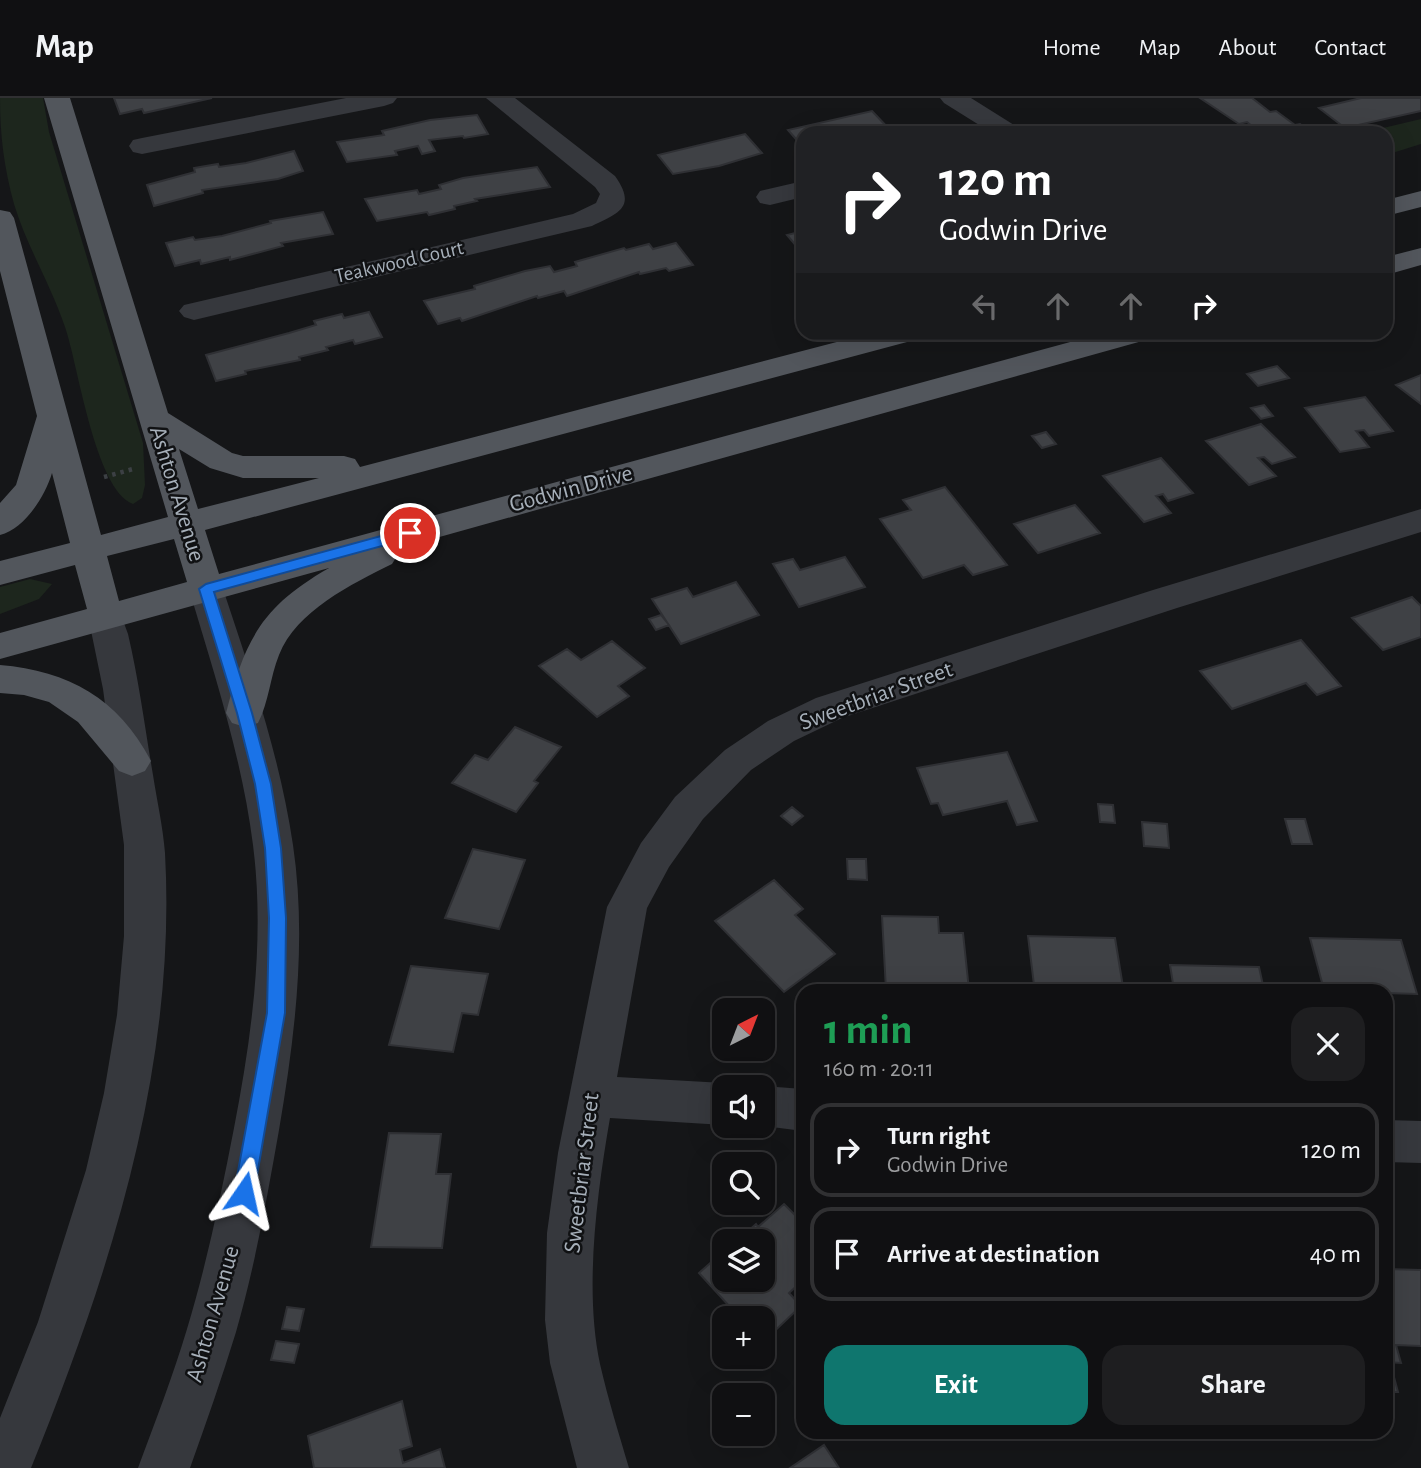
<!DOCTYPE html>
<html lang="en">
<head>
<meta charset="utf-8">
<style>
	:root { --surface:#101012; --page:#1e1e20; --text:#f1f3f6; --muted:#9c9d9f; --line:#303032; --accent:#0f766e }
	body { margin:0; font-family:"Alegreya Sans",sans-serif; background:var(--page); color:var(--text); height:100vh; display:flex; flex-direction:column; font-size:26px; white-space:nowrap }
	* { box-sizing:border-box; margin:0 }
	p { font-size:23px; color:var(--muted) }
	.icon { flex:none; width:38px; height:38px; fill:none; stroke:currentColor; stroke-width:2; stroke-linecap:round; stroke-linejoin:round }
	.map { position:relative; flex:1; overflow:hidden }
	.drawer { position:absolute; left:796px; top:886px; width:597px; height:455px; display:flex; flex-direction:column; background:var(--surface); border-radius:21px; box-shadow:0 7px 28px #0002,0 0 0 2px var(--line) }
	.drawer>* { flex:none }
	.hud { position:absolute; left:796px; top:28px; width:597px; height:214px; border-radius:21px; box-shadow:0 7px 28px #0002,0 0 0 2px var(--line); background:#202124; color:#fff; overflow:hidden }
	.needle { width:46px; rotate:42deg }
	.controls { position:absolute; left:712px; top:900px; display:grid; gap:14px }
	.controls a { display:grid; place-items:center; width:63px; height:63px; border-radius:14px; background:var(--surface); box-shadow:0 7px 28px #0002,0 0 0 2px var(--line); font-size:35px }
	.pin { position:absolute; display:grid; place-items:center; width:60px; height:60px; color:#fff; margin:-30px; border:4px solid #fff; border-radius:50%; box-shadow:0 2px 7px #0007 }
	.me { position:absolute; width:77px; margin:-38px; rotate:11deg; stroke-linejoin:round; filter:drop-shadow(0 0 5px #0008) }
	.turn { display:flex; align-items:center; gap:24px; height:147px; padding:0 28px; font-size:32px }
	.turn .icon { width:91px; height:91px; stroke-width:2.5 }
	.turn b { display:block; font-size:49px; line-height:60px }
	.lanes { display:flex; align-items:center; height:66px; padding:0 28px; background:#0003; justify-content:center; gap:35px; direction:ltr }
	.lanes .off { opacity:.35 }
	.round { display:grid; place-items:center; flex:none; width:74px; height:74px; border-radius:21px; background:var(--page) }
	.summary { display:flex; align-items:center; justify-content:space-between; height:119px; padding:0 28px }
	h1 { font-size:42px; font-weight:700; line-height:52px; color:#1e9e55 }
	.cta { display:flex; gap:14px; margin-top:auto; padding:14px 28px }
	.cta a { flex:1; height:80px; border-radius:21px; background:var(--accent); color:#fff; font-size:28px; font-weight:700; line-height:80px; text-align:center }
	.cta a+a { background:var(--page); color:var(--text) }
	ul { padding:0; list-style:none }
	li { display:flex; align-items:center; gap:21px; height:94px; margin:0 14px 10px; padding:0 14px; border:4px solid var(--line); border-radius:21px }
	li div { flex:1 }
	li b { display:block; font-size:26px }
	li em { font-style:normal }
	header { display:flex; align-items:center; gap:42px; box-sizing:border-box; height:98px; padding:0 35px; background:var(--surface); border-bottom:2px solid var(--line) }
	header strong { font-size:33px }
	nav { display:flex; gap:38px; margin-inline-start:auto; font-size:24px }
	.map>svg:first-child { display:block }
	.green { fill:#1d261d }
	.building { fill:#3f4145; stroke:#2f3034; stroke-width:2 }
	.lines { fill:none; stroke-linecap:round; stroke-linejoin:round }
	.path { stroke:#3c4044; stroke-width:4.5; stroke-dasharray:3.5 5; stroke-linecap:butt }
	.minor { fill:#36383d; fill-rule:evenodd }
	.major { fill:#52565c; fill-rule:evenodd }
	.route { fill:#1a73e8; stroke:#114b97; stroke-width:2 }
	.labels { text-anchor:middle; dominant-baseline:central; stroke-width:5; stroke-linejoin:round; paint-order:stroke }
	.far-street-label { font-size:21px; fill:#a6afb9; stroke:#101113 }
	.street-label { font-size:24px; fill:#a6afb9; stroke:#101113 }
</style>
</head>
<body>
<header>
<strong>Map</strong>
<nav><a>Home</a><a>Map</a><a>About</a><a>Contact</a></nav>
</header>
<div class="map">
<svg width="1421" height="1370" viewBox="0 0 1421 1370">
	<rect width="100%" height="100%" fill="#151618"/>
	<path class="green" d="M0,0H43L49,34L143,345L145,387L142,400L133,406C95,392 78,266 65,229C51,187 27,149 14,106C4,69 0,38 0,0Z
		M1421,21V46L1386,57V35H1362Z
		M30,481L52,486L39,501L0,516V489Z"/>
	<path class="building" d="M114,0H212L144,15L142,11L120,16Z
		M1200,0H1252L1270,14L1276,13L1295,27L1300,26L1312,35H1261L1247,24L1239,26Z
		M1361,0H1421V13L1345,30L1319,10Z
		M872,13L890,32L877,35H803V49L788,32Z
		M477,17L488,36L464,40L463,38L429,42L435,53L422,56L418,48L395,53L397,57L347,64L337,44L384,37L382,33L430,22Z
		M745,36L762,55L719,68L673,76L658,57Z
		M294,53L303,73L278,81L202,92L203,95L154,108L147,87L195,74L194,70L218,66L219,69L246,65Z
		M537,69L550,89L475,101L477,103L454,108L455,111L429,117L427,114L377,123L365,101L417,92L419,96L441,91L439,87L463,80Z
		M323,114L333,136L281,145L283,148L230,162V159L201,166L200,162L175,168L166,145L193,139L195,142L222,138L271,125L270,123Z
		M803,133V156L787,137Z
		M676,145L693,167L669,173L666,170L640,176L639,174L567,198L564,193L538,200L537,198L462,223L460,220L438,226L424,203L475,191L474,188L525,173L550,168L554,174L577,168L575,164L624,150L626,152L649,146L653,151Z
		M369,214L382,239L355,246L353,242L326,249L328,252L299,259L300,262L245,273L246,276L216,283L206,257L289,235L316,227L314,223L342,216L344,220Z
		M1277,268L1289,280L1258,288L1247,276Z
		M1421,277V306L1396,287Z
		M1365,299L1393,333L1369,338L1364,332L1356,333L1369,349L1340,354L1305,310Z
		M1264,307L1273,318L1261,321L1251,310Z
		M1261,326L1295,359L1272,366L1264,359L1258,360L1276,378L1249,387L1206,343Z
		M1046,334L1056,346L1042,350L1032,338Z
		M1161,360L1193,395L1168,403L1163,396L1156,398L1171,415L1144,424L1103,378Z
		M945,389L1007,467L973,477L964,467L923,480L880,421L911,412L903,402Z
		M1075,407L1100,435L1038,455L1014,426Z
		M845,459L865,489L799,509L773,466L793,461L800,472Z
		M736,484L759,517L681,546L652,501L687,490L693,499Z
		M1412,499L1421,508V539L1383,552L1352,520Z
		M661,517L669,527L656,532L649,521Z
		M1301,542L1341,588L1317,597L1306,585L1232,611L1200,573Z
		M612,543L645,570L618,588L629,598L597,619L539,568L567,551L581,562Z
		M515,629L561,649L534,683L538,685L516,714L452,685L475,657L488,662Z
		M1007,654L1037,723L1017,727L1007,703L943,717L938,705L931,706L917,670Z
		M1098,706L1113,707L1115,725L1100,724Z
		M792,709L803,718L792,727L781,718Z
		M1285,721H1305L1312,746H1292Z
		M1142,724L1167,726L1169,750L1144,748Z
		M473,751L525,762L499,831L445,820Z
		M847,761H866L867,782L848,781Z
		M774,782L803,811L795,817L835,856L784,894L715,823Z
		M882,818L938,819L939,835H963L969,892H886Z
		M1028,838L1115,840L1123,889L1034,887Z
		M1310,840L1401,842L1417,896L1386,895V892H1324Z
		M1170,867L1259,869L1264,892H1174Z
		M411,868L488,876L478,917L462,915L453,954L389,947Z
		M389,1035L441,1036L436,1076H451L442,1150L371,1149Z
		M784,1106L803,1125V1182L789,1195L801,1208L763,1244V1220H740L699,1175L724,1153V1181H763V1143H737L756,1126L758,1129Z
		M1386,1171L1421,1172V1248L1396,1247L1401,1265L1386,1264Z
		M287,1209L304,1211L299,1233L282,1231Z
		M276,1243L299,1246L294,1265L271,1262Z
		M1386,1268H1391L1398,1294H1386Z
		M402,1303L412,1348L400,1352L403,1365L440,1351L445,1370H314L308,1338Z
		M824,1347L839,1370H790Z"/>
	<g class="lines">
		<path class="path" d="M104,379L133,371"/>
		<path class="minor" d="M346,0H397L393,5L384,8L142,56L133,54L129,48L133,42L142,40Z
			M486,0H515L615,78C637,109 619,115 592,128L194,222L184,219L179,213L184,207L573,116L596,105L600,96L595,89Z
			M940,0H971L1019,30L1023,35H992L944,5Z
			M803,83V99L770,107L760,105L756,99L760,93Z
			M1421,411V434L1177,510L842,620L794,643L751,672L703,721L669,769L647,810L617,979L724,985L733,989H724V1027L610,1020C597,1095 584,1191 600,1266C608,1301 619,1336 629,1370H577L550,1265L545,1222L547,1135L558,1055L607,809L641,745L675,699L725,652L768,623L816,600L1153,492Z
			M206,479L218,482L223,491C251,575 280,659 293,747C307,842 295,938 279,1032C267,1100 255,1168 236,1234C222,1280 206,1325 190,1370H138C155,1324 173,1278 187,1231C207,1165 221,1097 234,1030C252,937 265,841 253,747C242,660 214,575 189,491L194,482Z
			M106,505L118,509L128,536C139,583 145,630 153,677C157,703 163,729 165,755C177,969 110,1175 31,1370H0V1320L38,1224L86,1072L104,995L117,917L124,838V747L103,591L88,518L94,509Z
			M763,988L803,991V1033L757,1027H763Z
			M1386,1022L1421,1023V1065L1386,1064Z"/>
		<path class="major" d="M44,0H70L168,315L232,355L243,358H344L355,361L360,369L875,234H926L922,240L205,432L219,476L1107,234H1157L1153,240L393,452L397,458L392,466C352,486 296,513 279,557C270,579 269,604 258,625L245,629L232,625L226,615C245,542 261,509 329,470L0,561V535L87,511L75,467L0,487V463L70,445L52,375C45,399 24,431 0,437V405L16,387L37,318L0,173V112L10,114L14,120L101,437L168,419ZM179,351L210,370L243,380H319L198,411ZM174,441L187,484L119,503L107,458Z
			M1421,93V109L1386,118V102Z
			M1421,150V167L1386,177V159Z
			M0,567C69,573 118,600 151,663L145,673L132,678L119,673L78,624L49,604L24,597L0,595Z"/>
	</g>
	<path class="route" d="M410,430L417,435L415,439L214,494L252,615L271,686L281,750L286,820L285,915L254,1095L251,1101L244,1104L237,1101L234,1095L267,915L269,820L265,750L255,686L237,615L199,491L206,486Z"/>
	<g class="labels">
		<g class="far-street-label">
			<text transform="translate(399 164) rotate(-13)">Teakwood Court</text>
		</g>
		<g class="street-label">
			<text transform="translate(571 391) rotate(-15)">Godwin Drive</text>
			<text transform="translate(177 396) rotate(73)">Ashton Avenue</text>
			<text transform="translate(876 598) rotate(-20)">Sweetbriar Street</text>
			<text transform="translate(582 1075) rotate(-83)">Sweetbriar Street</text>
			<text transform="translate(213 1216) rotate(-74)">Ashton Avenue</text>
		</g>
	</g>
</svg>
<div class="controls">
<a><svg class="needle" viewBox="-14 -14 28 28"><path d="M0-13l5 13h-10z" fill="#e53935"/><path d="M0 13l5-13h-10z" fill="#9c9d9f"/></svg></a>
<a><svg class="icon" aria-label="sound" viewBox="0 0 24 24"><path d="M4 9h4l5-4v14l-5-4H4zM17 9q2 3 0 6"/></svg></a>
<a><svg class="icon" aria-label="search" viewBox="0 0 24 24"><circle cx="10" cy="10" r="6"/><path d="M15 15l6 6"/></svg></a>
<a><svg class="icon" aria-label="layers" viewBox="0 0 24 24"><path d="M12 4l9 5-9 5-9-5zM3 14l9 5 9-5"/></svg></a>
<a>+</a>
<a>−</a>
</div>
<div class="pin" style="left:410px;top:435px;background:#d93025"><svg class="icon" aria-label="arrive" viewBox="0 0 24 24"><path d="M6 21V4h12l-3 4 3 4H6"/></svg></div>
<svg class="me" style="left:244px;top:1095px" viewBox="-20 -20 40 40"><path d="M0-17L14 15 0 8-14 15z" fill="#1a73e8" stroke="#fff" stroke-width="4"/></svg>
<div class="hud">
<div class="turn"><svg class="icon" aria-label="right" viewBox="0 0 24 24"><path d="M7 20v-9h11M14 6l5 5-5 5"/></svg><div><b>120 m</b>Godwin Drive</div></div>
<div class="lanes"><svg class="icon off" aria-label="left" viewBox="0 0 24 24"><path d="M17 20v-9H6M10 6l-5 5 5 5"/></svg><svg class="icon off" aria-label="ahead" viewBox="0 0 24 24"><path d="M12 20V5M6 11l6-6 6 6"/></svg><svg class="icon off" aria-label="ahead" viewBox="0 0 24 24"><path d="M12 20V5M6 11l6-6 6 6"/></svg><svg class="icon" aria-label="right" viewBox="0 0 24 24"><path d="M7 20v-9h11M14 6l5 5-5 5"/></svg></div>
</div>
<section class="drawer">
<div class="summary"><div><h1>1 min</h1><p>160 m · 20:11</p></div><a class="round"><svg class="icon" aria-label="close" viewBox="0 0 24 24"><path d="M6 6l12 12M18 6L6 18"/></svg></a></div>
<ul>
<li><svg class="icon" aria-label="right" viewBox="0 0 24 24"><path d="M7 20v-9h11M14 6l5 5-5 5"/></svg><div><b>Turn right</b><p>Godwin Drive</p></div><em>120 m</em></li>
<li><svg class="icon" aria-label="arrive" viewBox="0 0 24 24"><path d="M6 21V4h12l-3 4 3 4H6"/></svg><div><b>Arrive at destination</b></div><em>40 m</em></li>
</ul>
<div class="cta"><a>Exit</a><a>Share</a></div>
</section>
</div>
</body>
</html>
